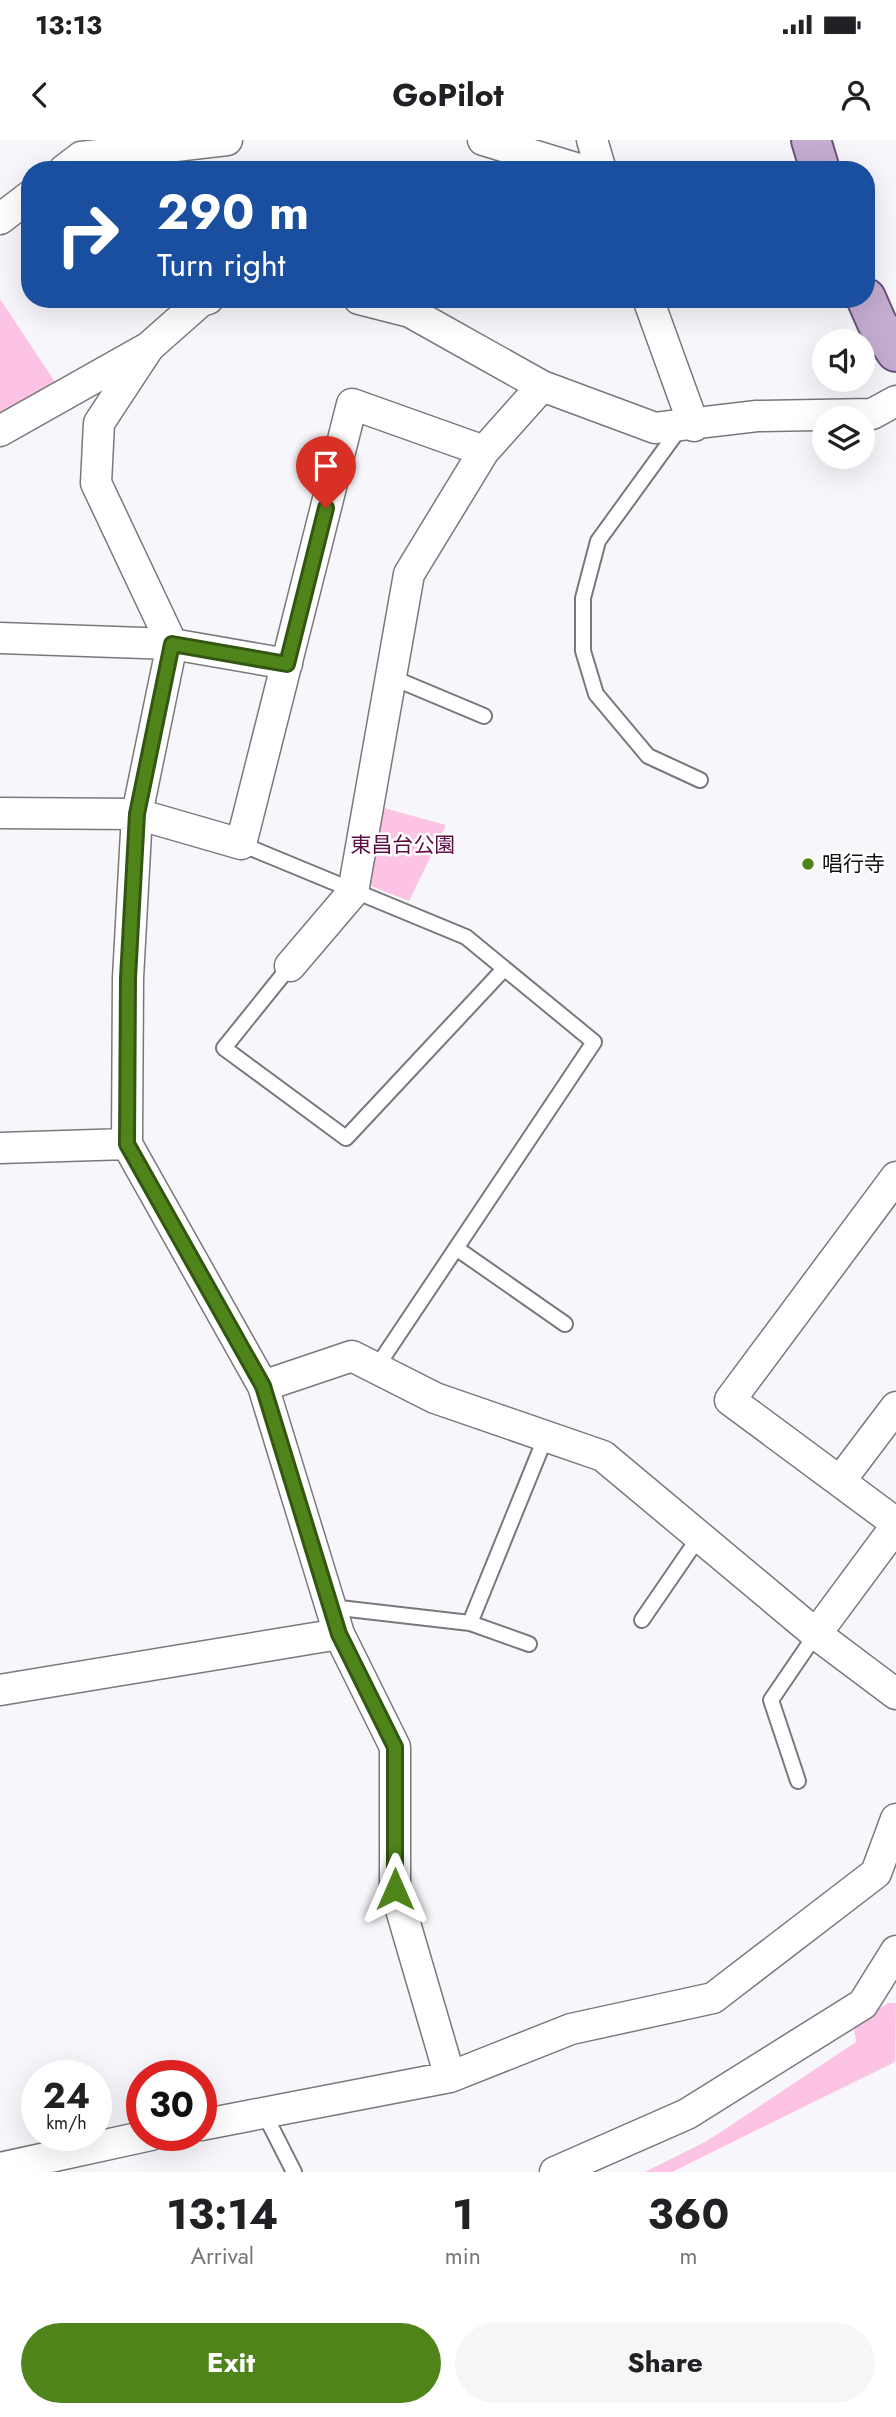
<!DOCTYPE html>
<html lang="en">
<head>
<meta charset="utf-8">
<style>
	:root { --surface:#fff; --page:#f6f6f6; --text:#202124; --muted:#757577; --accent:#4f841b }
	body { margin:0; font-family:Jost,"Noto Sans JP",sans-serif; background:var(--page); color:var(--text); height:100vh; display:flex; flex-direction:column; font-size:26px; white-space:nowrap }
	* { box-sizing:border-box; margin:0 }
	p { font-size:23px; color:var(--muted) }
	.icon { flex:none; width:38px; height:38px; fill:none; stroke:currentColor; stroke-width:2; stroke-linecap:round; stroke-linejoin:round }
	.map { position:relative; height:2032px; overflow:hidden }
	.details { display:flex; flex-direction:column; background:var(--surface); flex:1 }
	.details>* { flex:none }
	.guide { position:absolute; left:21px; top:21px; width:854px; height:147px; border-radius:28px; box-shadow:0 7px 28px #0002; background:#1a4fa0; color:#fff; overflow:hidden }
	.fabs { position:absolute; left:812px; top:189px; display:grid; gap:14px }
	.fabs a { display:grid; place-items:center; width:63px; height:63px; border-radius:50%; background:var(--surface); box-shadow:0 7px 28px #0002; font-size:35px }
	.speed { position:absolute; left:21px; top:1920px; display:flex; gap:14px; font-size:35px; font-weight:700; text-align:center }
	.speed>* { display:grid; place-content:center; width:91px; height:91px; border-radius:50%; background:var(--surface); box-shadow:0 7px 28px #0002; line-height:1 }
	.speed small { font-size:18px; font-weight:400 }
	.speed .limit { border:10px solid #d22; background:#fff; color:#111 }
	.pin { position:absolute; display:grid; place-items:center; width:60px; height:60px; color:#fff; margin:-72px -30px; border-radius:50% 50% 50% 0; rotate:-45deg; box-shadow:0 0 7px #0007 }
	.pin .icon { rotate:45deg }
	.me { position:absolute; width:77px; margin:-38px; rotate:0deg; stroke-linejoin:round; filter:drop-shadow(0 0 5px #0008) }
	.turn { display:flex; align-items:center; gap:24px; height:147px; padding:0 21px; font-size:32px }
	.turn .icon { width:91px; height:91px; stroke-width:2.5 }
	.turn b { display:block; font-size:49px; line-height:60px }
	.eta { display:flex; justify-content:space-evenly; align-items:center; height:119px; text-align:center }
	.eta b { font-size:42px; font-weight:700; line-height:49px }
	.button { display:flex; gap:14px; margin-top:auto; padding:14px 21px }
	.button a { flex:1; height:80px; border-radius:42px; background:var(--accent); color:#fff; font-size:28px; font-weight:700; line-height:80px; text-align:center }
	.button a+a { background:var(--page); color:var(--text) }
	.status { display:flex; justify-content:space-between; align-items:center; height:49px; padding:0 35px; background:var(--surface); direction:ltr }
	.status svg { height:19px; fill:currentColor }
	header { display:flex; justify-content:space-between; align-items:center; height:91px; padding:0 21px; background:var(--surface); font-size:32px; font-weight:700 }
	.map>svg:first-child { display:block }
	.green { fill:#fcc3e4 }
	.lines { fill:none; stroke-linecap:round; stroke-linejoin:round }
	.lane-casing { stroke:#79797d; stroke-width:18 }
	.street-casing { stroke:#79797d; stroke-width:33 }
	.primary-casing { stroke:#6b5279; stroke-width:42 }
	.lane { stroke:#fff; stroke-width:14 }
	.street { stroke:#fff; stroke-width:30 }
	.primary { stroke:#c4add0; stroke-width:38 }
	.route-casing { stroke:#335612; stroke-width:18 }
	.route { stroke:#4f841b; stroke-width:12 }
	.poi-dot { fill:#4f841b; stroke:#fff; stroke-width:2.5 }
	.labels { text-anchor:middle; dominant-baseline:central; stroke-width:5; stroke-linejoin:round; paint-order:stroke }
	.park-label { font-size:21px; fill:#5d0e45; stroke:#fff }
	.poi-label { font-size:21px; fill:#101012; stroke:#fff; text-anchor:start }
</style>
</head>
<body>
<div class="status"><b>13:13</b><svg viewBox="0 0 49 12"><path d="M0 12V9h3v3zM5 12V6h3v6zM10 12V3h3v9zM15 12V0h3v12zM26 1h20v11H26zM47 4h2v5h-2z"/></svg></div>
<header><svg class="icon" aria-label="back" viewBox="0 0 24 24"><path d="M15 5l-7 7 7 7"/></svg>GoPilot<svg class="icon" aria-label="person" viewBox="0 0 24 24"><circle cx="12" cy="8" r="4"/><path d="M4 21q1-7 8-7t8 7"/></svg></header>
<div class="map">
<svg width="896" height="2032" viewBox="0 0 896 2032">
	<rect width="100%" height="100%" fill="#f7f7fb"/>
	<path class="green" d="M0,159L55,242L0,275Z
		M380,667L446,685L409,761L366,744Z
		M888,1863H896L895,1922L672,2032H645L707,2001L856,1902L854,1886Z"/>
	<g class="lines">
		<defs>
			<path id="lane" d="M680,288L598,401L583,458V511L596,554L648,616L700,640
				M391,537L484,576
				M241,704L466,797L594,902L376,1228
				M290,826L224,908L346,998L504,829
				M456,1108L565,1184
				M331,1467L470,1483L546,1296
				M642,1480L699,1397
				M470,1483L529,1504
				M798,1641L771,1560L816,1494
				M264,1973L294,2032"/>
			<path id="street" d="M483,0L582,30
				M592,0L601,30
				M64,30L81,17L227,0
				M0,79L30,56
				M359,159L410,172L542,246L655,288L757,276L872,274L896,261
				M648,159L694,286
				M149,207L99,283L96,343L172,504L137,674L128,838L127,1004L263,1246L339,1494L395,1607V1749L450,1937L201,1985
				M0,291L149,207L201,161L208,159
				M0,498L172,504L287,524
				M0,673L137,674L241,704L352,264L484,311
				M290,826L353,752L409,434L484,311L542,246
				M0,1008L127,1004
				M896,1037L730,1260L896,1383
				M263,1246L352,1216L435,1258L603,1316L816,1494L896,1554
				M840,1341L896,1267
				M816,1494L896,1386
				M0,1550L339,1494
				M450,1937L571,1889L713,1858L876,1733L896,1679
				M0,2028L151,1995
				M555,2032L687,1974L863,1864L896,1811"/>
			<path id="primary" d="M811,0L820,30
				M866,158L877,183L896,212"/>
		</defs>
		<use href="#lane" class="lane-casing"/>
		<use href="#street" class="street-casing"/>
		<use href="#primary" class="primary-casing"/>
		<use href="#lane" class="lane"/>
		<use href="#street" class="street"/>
		<use href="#primary" class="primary"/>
	</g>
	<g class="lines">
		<defs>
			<path id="route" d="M326,368L287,524L172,504L137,674L128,838L127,1004L263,1246L339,1494L395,1607V1749"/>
		</defs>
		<use href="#route" class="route-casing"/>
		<use href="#route" class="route"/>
	</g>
	<circle class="poi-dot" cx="808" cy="724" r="7"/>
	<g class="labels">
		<g class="park-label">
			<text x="403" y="705">東昌台公園</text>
		</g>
		<g class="poi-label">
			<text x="822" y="724">唱行寺</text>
		</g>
	</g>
</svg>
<div class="fabs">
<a><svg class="icon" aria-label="sound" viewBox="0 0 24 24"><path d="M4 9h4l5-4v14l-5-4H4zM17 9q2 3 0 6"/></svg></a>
<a><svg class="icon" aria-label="layers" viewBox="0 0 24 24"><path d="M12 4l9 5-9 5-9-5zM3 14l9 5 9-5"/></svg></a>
</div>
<div class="speed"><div>24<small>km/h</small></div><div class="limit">30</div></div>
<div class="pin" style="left:326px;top:368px;background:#d93025"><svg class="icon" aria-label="arrive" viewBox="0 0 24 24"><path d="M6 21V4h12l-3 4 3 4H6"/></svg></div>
<svg class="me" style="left:395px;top:1749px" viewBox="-20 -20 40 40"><path d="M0-17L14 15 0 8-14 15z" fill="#4f841b" stroke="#fff" stroke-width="4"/></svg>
<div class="guide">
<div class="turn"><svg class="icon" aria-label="right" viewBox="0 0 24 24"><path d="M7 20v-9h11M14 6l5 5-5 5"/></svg><div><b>290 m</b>Turn right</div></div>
</div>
</div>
<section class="details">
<div class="eta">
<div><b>13:14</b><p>Arrival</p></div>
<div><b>1</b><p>min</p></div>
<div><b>360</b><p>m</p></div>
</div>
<div class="button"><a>Exit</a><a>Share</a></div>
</section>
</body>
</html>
